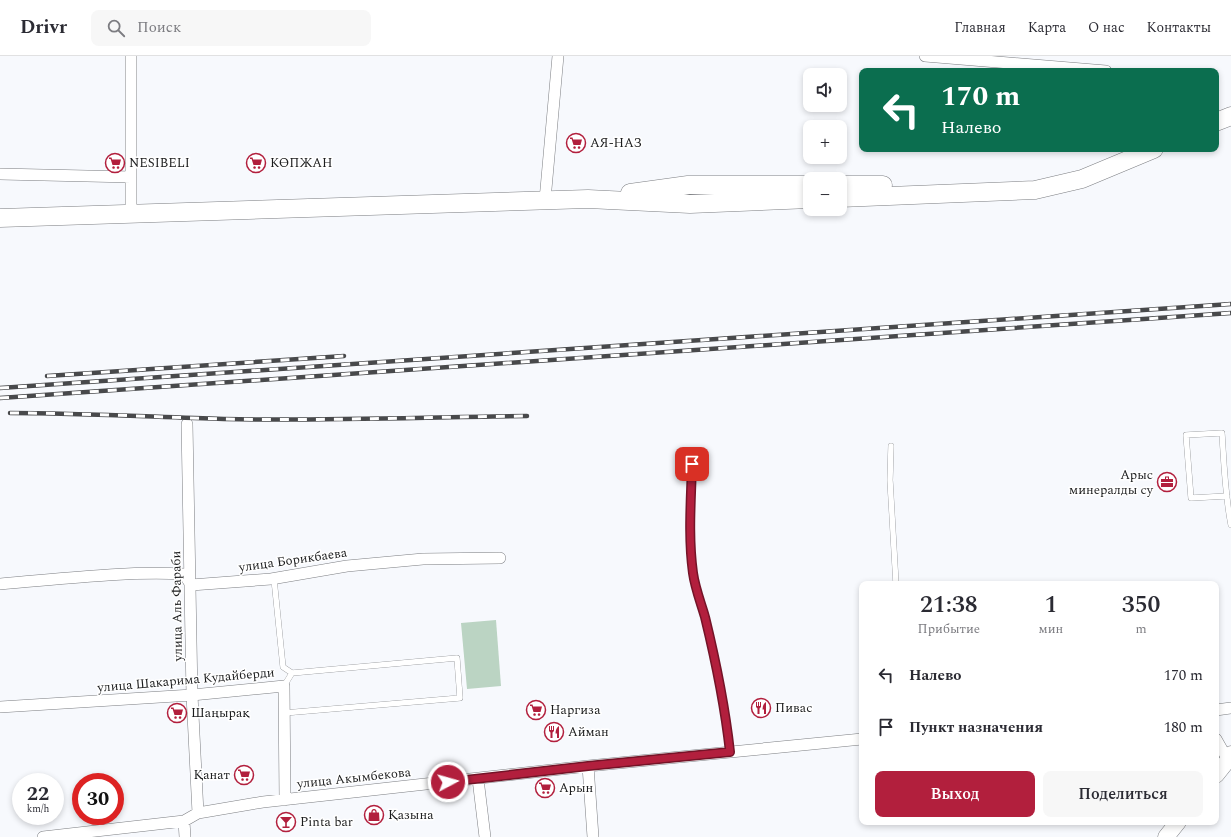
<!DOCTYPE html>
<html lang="ru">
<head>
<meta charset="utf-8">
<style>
	:root { --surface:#fff; --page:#f7f7f7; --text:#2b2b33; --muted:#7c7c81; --line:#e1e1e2; --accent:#b21f3d }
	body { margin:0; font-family:Spectral,serif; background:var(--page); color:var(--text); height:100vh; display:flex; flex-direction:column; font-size:15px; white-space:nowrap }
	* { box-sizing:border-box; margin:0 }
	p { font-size:13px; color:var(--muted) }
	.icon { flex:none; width:22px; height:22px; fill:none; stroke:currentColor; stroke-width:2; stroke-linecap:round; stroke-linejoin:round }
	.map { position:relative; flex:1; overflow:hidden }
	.drawer { position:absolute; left:859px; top:525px; width:360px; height:244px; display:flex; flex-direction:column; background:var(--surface); border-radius:8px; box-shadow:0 2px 6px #0003 }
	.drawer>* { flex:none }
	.banner { position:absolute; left:859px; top:12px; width:360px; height:84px; border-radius:8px; box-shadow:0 2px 6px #0003; background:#0b6e4f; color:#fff; overflow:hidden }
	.buttons { position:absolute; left:803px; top:12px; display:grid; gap:8px }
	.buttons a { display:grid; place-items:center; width:44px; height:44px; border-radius:8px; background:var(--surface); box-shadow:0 2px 6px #0003; font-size:20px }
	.speed { position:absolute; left:12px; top:717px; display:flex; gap:8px; font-size:20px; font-weight:700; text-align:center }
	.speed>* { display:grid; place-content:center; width:52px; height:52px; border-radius:50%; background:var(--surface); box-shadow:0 2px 6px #0003; line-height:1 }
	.speed small { font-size:10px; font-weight:400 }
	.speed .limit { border:6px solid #d22; background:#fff; color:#111 }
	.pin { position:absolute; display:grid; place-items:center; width:34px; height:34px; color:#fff; margin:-17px; border-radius:8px; box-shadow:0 2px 6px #0006 }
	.me { position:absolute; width:44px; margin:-22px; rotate:84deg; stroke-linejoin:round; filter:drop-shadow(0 0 3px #0008) }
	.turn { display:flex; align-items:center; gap:14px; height:84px; padding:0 16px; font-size:18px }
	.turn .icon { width:52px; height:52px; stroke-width:2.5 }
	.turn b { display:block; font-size:28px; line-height:34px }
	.eta { display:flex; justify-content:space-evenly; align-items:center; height:68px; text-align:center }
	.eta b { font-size:24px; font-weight:600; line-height:28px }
	.action { display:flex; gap:8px; margin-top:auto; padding:8px 16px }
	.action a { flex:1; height:46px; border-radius:8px; background:var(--accent); color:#fff; font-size:16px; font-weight:600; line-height:46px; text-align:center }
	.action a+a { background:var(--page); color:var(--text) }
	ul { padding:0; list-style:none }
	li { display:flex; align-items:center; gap:12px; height:52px; padding:0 16px }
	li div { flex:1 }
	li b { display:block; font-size:15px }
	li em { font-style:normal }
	header { display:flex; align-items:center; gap:24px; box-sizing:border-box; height:56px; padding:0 20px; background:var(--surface); border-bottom:1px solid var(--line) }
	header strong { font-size:19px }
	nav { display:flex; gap:22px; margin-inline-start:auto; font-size:14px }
	.search { width:280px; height:36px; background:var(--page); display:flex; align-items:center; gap:10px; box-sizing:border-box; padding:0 14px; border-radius:8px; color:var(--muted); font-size:15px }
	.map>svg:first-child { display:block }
	.green { fill:#bbd4c3 }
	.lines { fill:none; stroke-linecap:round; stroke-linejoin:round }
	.lane-casing { stroke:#7c7e82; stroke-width:6 }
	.street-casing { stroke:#7c7e82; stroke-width:12 }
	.secondary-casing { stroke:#7c7e82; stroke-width:17 }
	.primary-casing { stroke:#7c7e82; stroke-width:19 }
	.lane { stroke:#fff; stroke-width:5.5 }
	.street { stroke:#fff; stroke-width:11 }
	.secondary { stroke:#fff; stroke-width:16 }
	.primary { stroke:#fff; stroke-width:18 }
	.rail-casing { stroke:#48494b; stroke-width:4.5 }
	.rail { stroke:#fff; stroke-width:3; stroke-dasharray:9; stroke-linecap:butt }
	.route-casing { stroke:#741428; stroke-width:10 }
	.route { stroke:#b21f3d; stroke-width:7 }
	.labels { text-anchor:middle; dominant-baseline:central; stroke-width:3; stroke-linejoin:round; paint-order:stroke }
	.poi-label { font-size:13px; fill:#1b1c1d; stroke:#fff; text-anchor:start }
	.street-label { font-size:13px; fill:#1b1c1d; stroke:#fff }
</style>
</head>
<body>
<header>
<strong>Drivr</strong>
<div class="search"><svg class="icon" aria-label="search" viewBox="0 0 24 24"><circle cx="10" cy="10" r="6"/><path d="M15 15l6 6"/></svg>Поиск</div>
<nav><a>Главная</a><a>Карта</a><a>О нас</a><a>Контакты</a></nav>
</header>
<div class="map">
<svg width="1231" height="781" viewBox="0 0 1231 781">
	<rect width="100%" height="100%" fill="#f7f9fd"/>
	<path class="green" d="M496,564L501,630L467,633L461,567Z"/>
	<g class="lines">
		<defs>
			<path id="lane" d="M891,390L890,424L896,528
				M697,396L693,408L690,465L693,518L705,562L717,615L726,662L730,696
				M1227,440L1191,442L1186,379L1222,377C1224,408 1225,439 1231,469
				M274,523L283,611L292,617
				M284,630L292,617L457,602L460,642L284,657"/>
			<path id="street" d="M131,0V157
				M925,0L1106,15
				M0,118L131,121
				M545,144L558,0
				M187,368L192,639L198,757
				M0,528C61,523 122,515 184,518L191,529L271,523L347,510L423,503L500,502
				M0,651L192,639L284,630L285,744
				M1216,654L1231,652
				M1216,683L1228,704L1231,705
				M588,710L593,781
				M478,723L485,781
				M184,765L185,781
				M43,781L184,765L198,757L263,746L588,710L862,683"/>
			<path id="secondary" d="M1216,719L1228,704L1231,698
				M1166,781L1178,766"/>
			<path id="primary" d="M1216,66L1231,60
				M840,129H883
				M630,137L688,129H810
				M840,142L1035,134L1082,123L1154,93
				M0,162L588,143L690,148L810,143"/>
		</defs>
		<use href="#lane" class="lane-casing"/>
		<use href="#street" class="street-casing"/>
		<use href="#secondary" class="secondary-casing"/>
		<use href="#primary" class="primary-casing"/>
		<use href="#lane" class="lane"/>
		<use href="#street" class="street"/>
		<use href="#secondary" class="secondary"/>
		<use href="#primary" class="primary"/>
		<defs>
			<path id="rail" d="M47,320L344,300
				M0,332L1231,248
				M0,342L1231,257
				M10,357C81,357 153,361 224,363C325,365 426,361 527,360"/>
		</defs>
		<use href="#rail" class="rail-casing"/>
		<use href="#rail" class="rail"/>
	</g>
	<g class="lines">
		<defs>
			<path id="route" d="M448,726L588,710L730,696C725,651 716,606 705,561C701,547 695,532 693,517C688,481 691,444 692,408"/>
		</defs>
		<use href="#route" class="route-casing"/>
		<use href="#route" class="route"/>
	</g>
	<defs>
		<symbol id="supermarket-ring" viewBox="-11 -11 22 22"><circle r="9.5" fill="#fff" stroke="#b21f3d" stroke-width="1.5"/><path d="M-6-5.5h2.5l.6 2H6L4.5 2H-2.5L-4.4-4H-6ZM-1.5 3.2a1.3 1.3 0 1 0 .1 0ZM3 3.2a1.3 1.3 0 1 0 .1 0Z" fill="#b21f3d"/></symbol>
		<symbol id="office-ring" viewBox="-11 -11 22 22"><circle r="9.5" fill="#fff" stroke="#b21f3d" stroke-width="1.5"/><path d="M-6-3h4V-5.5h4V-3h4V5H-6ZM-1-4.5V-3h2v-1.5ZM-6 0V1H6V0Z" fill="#b21f3d"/></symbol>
		<symbol id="restaurant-ring" viewBox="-11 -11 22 22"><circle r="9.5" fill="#fff" stroke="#b21f3d" stroke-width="1.5"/><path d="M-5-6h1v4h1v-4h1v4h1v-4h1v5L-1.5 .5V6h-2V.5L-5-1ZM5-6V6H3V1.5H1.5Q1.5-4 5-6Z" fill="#b21f3d"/></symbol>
		<symbol id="shop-ring" viewBox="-11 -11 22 22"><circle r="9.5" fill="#fff" stroke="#b21f3d" stroke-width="1.5"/><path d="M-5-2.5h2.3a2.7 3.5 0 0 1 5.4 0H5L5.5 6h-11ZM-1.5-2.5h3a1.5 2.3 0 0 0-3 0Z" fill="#b21f3d"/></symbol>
		<symbol id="bar-ring" viewBox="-11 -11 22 22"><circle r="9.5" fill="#fff" stroke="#b21f3d" stroke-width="1.5"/><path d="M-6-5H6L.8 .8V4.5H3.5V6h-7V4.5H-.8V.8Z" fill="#b21f3d"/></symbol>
	</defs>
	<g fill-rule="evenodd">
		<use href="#supermarket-ring" x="565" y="76" width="22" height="22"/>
		<use href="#supermarket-ring" x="104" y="96" width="22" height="22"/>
		<use href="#supermarket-ring" x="245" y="96" width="22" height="22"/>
		<use href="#office-ring" x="1156" y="415" width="22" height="22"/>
		<use href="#restaurant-ring" x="750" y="641" width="22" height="22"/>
		<use href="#supermarket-ring" x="525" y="643" width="22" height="22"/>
		<use href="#supermarket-ring" x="166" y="646" width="22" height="22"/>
		<use href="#restaurant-ring" x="543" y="665" width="22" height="22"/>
		<use href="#supermarket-ring" x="233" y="708" width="22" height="22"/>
		<use href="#supermarket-ring" x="534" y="721" width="22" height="22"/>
		<use href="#shop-ring" x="363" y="748" width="22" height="22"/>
		<use href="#bar-ring" x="275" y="755" width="22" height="22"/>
	</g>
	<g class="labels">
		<g class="poi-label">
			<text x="590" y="87">АЯ-НАЗ</text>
			<text x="129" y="107">NESIBELI</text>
			<text x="270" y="107">КӨПЖАН</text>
			<text x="1153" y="419" text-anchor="end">Арыс<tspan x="1153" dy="15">минералды су</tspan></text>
			<text x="775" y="652">Пивас</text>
			<text x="550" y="654">Наргиза</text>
			<text x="191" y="657">Шаңырақ</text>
			<text x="568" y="676">Айман</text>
			<text x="230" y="719" text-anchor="end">Қанат</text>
			<text x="559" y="732">Арын</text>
			<text x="388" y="759">Қазына</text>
			<text x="300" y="766">Pinta bar</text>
		</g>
		<g class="street-label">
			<text transform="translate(293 504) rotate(-8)">улица Борикбаева</text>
			<text transform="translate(177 550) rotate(-91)">улица Аль Фараби</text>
			<text transform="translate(186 624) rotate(-5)">улица Шакарима Кудайберди</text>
			<text transform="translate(354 722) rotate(-6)">улица Акымбекова</text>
		</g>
	</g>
</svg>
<div class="buttons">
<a><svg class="icon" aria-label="sound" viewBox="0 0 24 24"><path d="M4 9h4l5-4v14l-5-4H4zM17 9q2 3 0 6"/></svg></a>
<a>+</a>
<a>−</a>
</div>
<div class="speed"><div>22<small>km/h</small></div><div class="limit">30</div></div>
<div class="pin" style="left:692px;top:408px;background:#d93025"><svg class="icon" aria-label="arrive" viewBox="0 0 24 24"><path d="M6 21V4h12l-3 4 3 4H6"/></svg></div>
<svg class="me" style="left:448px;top:726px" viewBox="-20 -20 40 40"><circle r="17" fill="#b21f3d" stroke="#fff" stroke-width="3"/><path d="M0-11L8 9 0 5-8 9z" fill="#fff"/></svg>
<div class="banner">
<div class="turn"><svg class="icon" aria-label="left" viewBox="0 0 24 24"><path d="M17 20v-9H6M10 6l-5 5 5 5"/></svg><div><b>170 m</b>Налево</div></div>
</div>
<section class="drawer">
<div class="eta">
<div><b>21:38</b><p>Прибытие</p></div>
<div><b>1</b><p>мин</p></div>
<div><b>350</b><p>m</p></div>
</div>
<ul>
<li><svg class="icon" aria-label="left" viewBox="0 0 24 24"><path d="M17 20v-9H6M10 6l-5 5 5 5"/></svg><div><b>Налево</b></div><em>170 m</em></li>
<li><svg class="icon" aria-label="arrive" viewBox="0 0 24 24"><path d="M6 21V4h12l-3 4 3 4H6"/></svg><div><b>Пункт назначения</b></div><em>180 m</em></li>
</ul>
<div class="action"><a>Выход</a><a>Поделиться</a></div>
</section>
</div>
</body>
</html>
